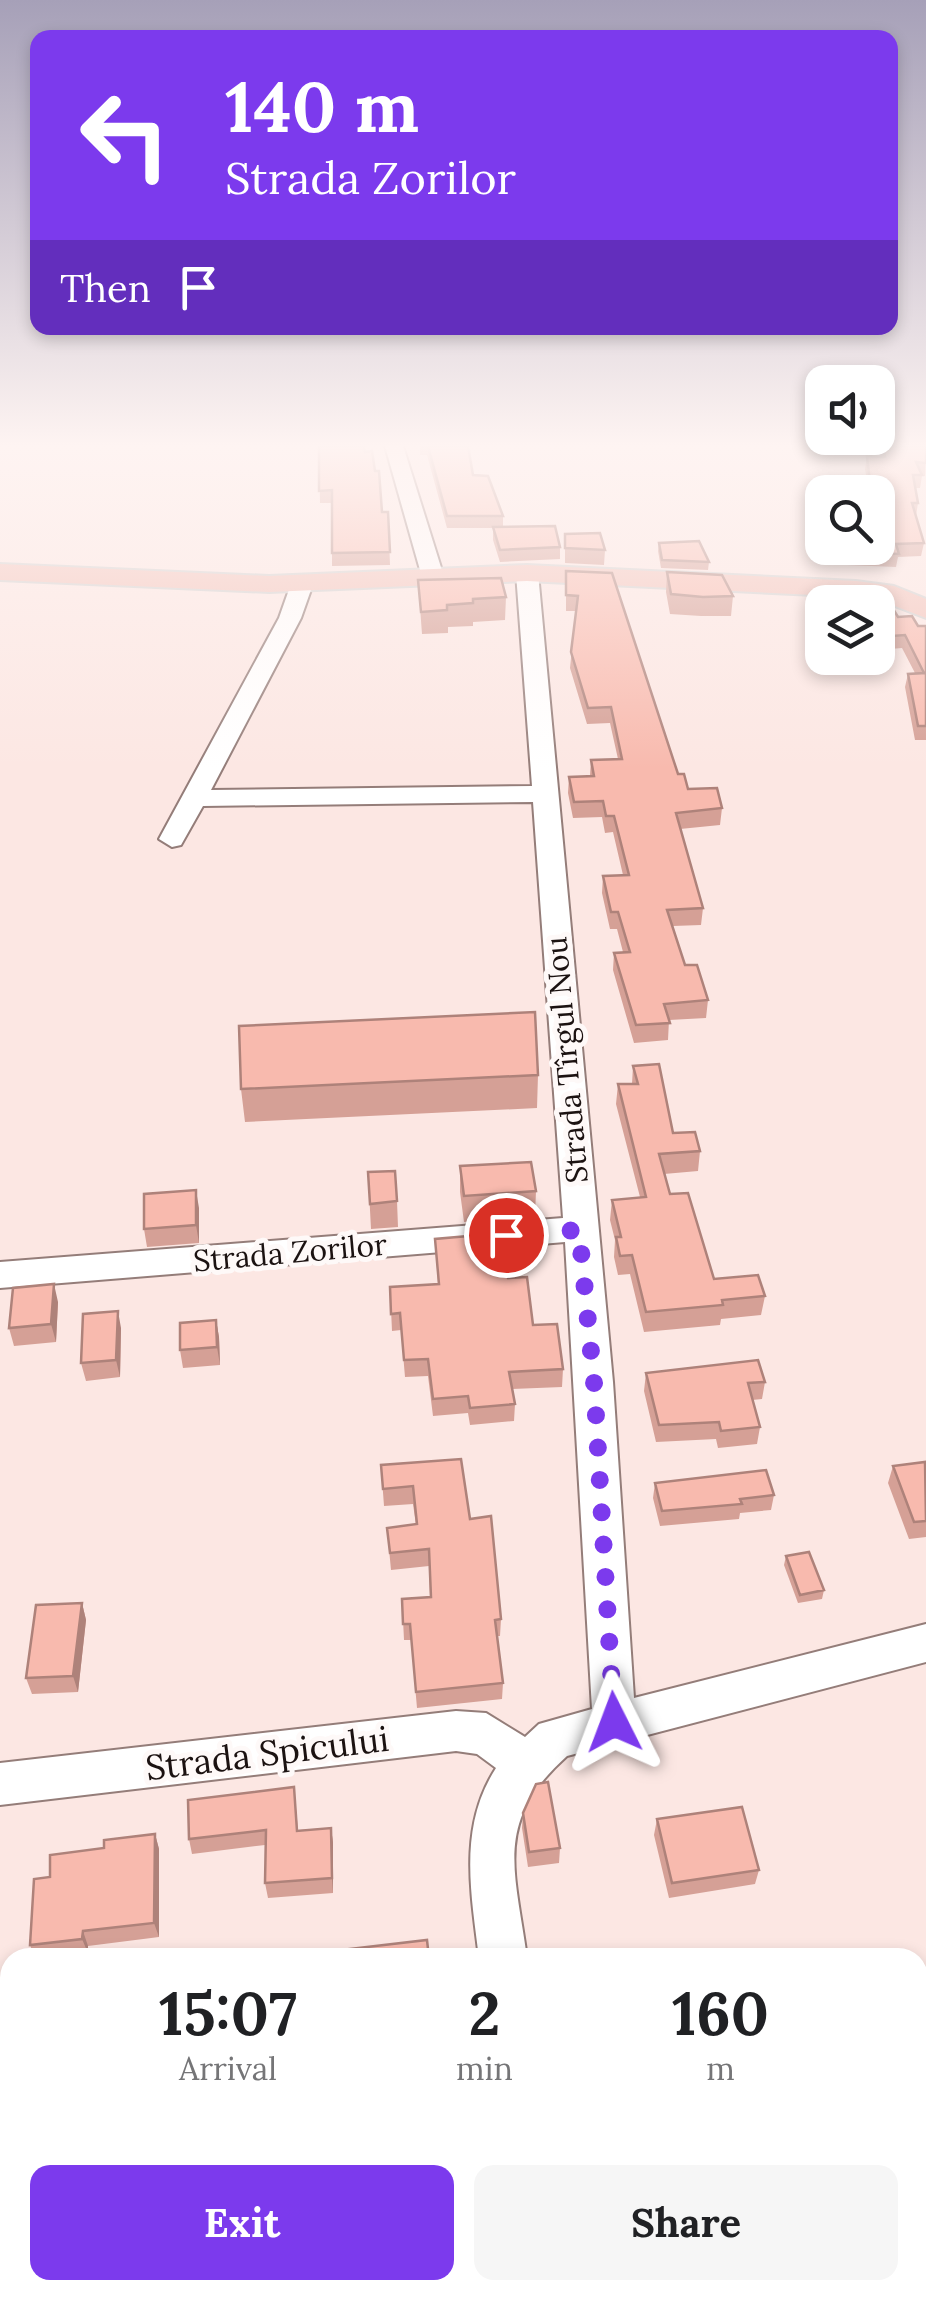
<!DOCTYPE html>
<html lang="en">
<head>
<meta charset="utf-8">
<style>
	:root { --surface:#fff; --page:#f6f6f6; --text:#202124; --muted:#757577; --accent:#7c3aed }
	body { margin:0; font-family:Lora,serif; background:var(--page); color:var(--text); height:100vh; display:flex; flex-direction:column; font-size:38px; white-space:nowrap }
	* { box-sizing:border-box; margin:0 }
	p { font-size:32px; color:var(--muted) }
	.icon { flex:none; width:55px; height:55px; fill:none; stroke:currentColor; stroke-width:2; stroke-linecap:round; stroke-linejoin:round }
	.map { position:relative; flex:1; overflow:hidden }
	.side { position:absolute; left:0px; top:1948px; width:928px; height:352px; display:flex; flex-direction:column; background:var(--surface); border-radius:30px 30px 0 0; box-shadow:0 5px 15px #0003 }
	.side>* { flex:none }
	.top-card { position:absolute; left:30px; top:30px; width:868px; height:305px; border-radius:20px; box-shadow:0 5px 15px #0003; background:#7c3aed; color:#fff; overflow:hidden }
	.fabs { position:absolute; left:805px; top:365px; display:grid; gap:20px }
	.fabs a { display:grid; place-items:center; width:90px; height:90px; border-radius:20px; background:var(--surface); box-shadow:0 5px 15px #0003; font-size:50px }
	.pin { position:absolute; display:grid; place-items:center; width:85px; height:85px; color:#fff; margin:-42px; border:5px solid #fff; border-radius:50%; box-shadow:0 2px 10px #0007 }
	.me { position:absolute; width:110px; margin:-55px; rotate:357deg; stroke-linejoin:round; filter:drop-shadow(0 0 8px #0008) }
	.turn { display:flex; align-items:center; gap:35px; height:210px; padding:0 30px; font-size:45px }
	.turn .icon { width:130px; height:130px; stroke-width:2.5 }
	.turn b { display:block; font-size:70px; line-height:85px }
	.then { display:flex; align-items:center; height:95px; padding:0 30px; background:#0003; gap:20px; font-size:38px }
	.eta { display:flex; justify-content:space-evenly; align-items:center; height:170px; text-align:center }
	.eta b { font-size:60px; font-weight:700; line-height:70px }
	.action { display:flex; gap:20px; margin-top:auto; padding:20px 30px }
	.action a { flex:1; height:115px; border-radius:20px; background:var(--accent); color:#fff; font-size:40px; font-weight:700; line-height:115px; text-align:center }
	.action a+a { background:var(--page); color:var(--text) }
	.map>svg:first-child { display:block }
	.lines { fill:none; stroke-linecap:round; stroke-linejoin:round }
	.minor-casing { stroke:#947d79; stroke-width:4 }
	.major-casing { stroke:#d1d0cf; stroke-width:4 }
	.minor { fill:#fff; fill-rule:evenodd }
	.major { fill:#f2c2b9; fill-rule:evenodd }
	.wall { fill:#d5a096 }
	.shaded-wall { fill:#ae827a }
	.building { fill:#f8baae; stroke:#ae827a; stroke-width:2.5 }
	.route { stroke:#7c3aed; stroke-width:18; stroke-dasharray:0 32.4 }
	.labels { text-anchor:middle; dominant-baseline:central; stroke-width:10; stroke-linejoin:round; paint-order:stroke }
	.street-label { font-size:30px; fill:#1b1211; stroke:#fef9f8 }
	.near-street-label { font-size:35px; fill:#1b1211; stroke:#fef9f8 }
</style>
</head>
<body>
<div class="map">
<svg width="926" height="2298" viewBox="0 0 926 2298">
	<rect width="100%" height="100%" fill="#fce7e3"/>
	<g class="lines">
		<defs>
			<path id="minor" d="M385,446H403L444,577L441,582L433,583L422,577Z
				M527,567L538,573L613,1382L634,1698L926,1624V1662L567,1756C493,1822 515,1869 527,1958H479C471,1892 458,1827 496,1768L477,1754L456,1751L0,1805V1763L456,1711L486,1713L525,1737L539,1724L592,1709L565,1242L0,1288V1262L563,1218L533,802L203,806L181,845L172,847L159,839L279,618L291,584L302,578L313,584L301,618L211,790L532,786L516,573Z
				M471,2290H525L524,2298H470Z"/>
			<path id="major" d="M0,564L269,576L527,565L856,581L894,586L926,599V618L879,600L856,597L527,581L269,592L0,580Z"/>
		</defs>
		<use href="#minor" class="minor-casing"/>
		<use href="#major" class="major-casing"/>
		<use href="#minor" class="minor"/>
		<use href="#major" class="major"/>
	</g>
	<path class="wall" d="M319,446L382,512H388L390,565L332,566V503H320Z
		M420,446H468L473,475L503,516V527L560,547V559L500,562L493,540V528H447L427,455H420Z
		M879,446H926L925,476H922L920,488H915L918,503L916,516L924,543L921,556L898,557L896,567L822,564L817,528L818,515H822V548H878L865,469L867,456L881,457Z
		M565,534L605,550L604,565L565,563Z
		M659,543L709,562L708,570L661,568L658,551Z
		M566,571L678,774L688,789L722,808L720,825L680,829L703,908L701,925L673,926L685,965L708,1000L706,1018L669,1020L668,1040L634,1043L613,970L614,953L623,952L617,929H610L602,893L603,876L623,875L613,832L605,833L602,817L573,818L568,793L569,777L590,776L591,760L618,759L610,723L587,724L570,668L576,611H566Z
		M667,572L733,596L731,616H701L670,614L666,592Z
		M418,580L506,597L505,620L473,622V626L448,627V633L422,634Z
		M882,591L898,617L912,616L918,626H926V740H915L905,687L908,674L915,673L902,648L878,650V602H832L833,596Z
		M633,1066L673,1133L700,1151L698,1171L664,1174L670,1194L714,1279L765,1296L761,1315L721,1319L720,1325L644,1332L630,1274L618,1275L614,1257L615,1240L610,1220L612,1200L640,1197L616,1104L618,1084H632Z
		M538,1075L537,1108L245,1122L241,1089Z
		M460,1166L536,1191L535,1216L464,1222L460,1192Z
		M368,1172L397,1201L398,1227L371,1229Z
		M199,1208V1243L147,1247L144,1229Z
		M435,1239L508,1278L533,1325L563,1369L562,1387L512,1389L515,1404L514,1421L470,1425L468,1413L433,1416L428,1376L405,1377L401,1330L392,1331L390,1287L438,1284Z
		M58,1302L56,1342L14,1346L9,1328Z
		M216,1320L219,1337L220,1365L183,1368L180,1350Z
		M121,1328L120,1377L86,1381L81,1363Z
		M646,1373L765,1382L762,1399L752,1400L760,1427L757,1444L718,1448L716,1439L656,1442L644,1391Z
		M381,1465L470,1519L501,1619L500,1636H497L503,1683L502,1699L417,1708L411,1640H404L402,1599L430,1597L429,1566L391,1570L387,1528L416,1525L413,1504L384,1506Z
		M893,1466H926V1537L909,1539L888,1483Z
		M655,1483L774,1495L771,1510L740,1513L739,1519L660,1526L653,1498Z
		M786,1556L824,1590L822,1599L798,1603L784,1565Z
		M82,1603L86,1620L78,1692L32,1694L26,1678Z
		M294,1787L298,1830L331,1828L333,1843V1893L268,1898L265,1883V1845L192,1854L189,1839Z
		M523,1813L560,1848L559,1863L528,1867L522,1828Z
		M657,1819L759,1870L755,1884L669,1898L654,1835Z
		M155,1834L159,1849V1937L88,1946V1953L53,1958H35L30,1945L104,1848Z
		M10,2123V2209H9L2,2197Z
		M335,2290H406L347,2298H336Z
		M753,2290H821L824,2298H756Z
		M884,2290H918L926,2298H887Z"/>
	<path class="shaded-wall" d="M196,1190L199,1208V1243L196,1225Z
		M54,1284L58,1302L56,1342L51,1324Z
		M118,1311L121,1328L120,1377L116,1360Z
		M216,1320L219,1337L220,1365L217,1347Z
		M82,1603L86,1620L78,1692L73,1676Z
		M331,1828L333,1843V1893L332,1878Z
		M155,1834L159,1849V1937L154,1923Z
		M83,1931L88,1946V1953L82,1939Z"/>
	<path class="building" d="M319,446H364L365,452L372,451L375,471H379L382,512H388L390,552L332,553V490L319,491Z
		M428,446H468L473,475L488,476L503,516H447Z
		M884,446H926V463L916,462L922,475H913L918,503H912L924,543L896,544L899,554L824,551V548H878V492H871L867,456L885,457Z
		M818,515H822V539Z
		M555,526L560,547L500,550L493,527Z
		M600,533L605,550L565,548V534Z
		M699,541L709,562L662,560L659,543Z
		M566,571L612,573L678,774H684L688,789L717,788L722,808L676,813L703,908L667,910L685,965H697L708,1000L664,1004L670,1023L636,1025L614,953L630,952L618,912H611L603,876L629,875L614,816H606L603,801L574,802L569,777L594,776L591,760L622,759L611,707L588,708L571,652L578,596L566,595Z
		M667,572L722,575L733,596L703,597L671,594Z
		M501,578L506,597L473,599V603L447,605V610L421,612L418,580Z
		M882,591L898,617L912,616L918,626H926V726H918L908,674L924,673L905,635L878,637V602H837L833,596Z
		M535,1012L538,1075L241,1089L239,1026Z
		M659,1064L673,1133L695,1132L700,1151L659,1154L670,1194L688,1193L714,1279L758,1275L765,1296L722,1300L723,1305L646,1312L632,1255L620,1256L616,1237H621L612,1200L646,1197L618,1084H638L633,1066Z
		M531,1162L536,1191L464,1196L460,1166Z
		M395,1171L397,1201L370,1204L368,1172Z
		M196,1190V1225L144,1229V1194Z
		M502,1233L508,1278L527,1277L533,1325L557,1324L563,1369L509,1372L515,1404L470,1408L468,1396L433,1399L428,1359L404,1360L400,1313L391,1314L390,1287L439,1284L435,1239Z
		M54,1284L51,1324L9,1328L13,1288Z
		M118,1311L116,1360L81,1363L83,1314Z
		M216,1320L217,1347L180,1350V1323Z
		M758,1360L765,1382L748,1383L760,1427L721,1431L719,1422L659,1425L646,1373Z
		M461,1459L470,1519L491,1516L501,1619L495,1620L503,1683L416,1692L410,1624H403L402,1599L431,1597L429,1549L390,1553L387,1528L417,1524L413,1486L383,1489L381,1465Z
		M925,1462L926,1521L914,1522L893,1466Z
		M766,1470L774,1495L740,1499L742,1504L662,1511L655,1483Z
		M809,1552L824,1590L800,1595L786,1556Z
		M82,1603L73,1676L26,1678L36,1605Z
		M548,1782L560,1848L529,1852L523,1813L536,1784Z
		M294,1787L297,1831L331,1828L332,1878L265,1883L266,1830L189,1839L188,1800Z
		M742,1807L759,1870L672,1883L657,1819Z
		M155,1834L154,1923L83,1931L82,1939L30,1945L34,1879L50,1877V1855L104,1848V1840Z
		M427,1940L429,1958H298V1955Z
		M10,2123V2197H2Z
		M926,2219V2298H897L895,2290H918V2221Z
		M697,2290H708L711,2298H676Z
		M764,2290H821L824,2298H767Z"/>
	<linearGradient id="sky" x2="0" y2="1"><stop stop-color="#a6a0b8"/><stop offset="0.58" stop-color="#fef4f2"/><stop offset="1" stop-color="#fef4f2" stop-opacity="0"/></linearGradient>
	<rect width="926" height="768" fill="url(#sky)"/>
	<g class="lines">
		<path class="route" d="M506,1235L579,1230L594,1382L614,1722"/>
	</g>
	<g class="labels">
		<g class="street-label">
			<text transform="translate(566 1060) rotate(-95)">Strada Tîrgul Nou</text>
			<text transform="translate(290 1252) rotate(-5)">Strada Zorilor</text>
		</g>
		<g class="near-street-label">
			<text transform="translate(267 1753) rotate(-7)">Strada Spicului</text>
		</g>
	</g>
</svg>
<div class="fabs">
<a><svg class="icon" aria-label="sound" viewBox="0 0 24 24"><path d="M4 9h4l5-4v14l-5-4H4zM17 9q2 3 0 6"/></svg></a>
<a><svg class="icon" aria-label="search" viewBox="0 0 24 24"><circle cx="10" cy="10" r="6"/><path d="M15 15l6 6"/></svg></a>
<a><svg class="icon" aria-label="layers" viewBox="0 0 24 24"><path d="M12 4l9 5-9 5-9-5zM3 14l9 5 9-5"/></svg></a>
</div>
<div class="pin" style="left:506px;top:1235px;background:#d93025"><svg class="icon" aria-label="arrive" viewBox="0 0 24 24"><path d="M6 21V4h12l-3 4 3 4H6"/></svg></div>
<svg class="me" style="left:614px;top:1722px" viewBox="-20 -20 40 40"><path d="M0-17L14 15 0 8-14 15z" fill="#7c3aed" stroke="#fff" stroke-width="4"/></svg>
<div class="top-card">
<div class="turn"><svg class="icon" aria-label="left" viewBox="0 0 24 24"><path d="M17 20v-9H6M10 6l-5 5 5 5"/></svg><div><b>140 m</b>Strada Zorilor</div></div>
<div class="then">Then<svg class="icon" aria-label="arrive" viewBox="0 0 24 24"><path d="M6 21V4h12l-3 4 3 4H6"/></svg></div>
</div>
<section class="side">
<div class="eta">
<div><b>15:07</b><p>Arrival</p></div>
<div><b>2</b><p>min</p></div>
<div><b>160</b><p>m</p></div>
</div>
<div class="action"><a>Exit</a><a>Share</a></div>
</section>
</div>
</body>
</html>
